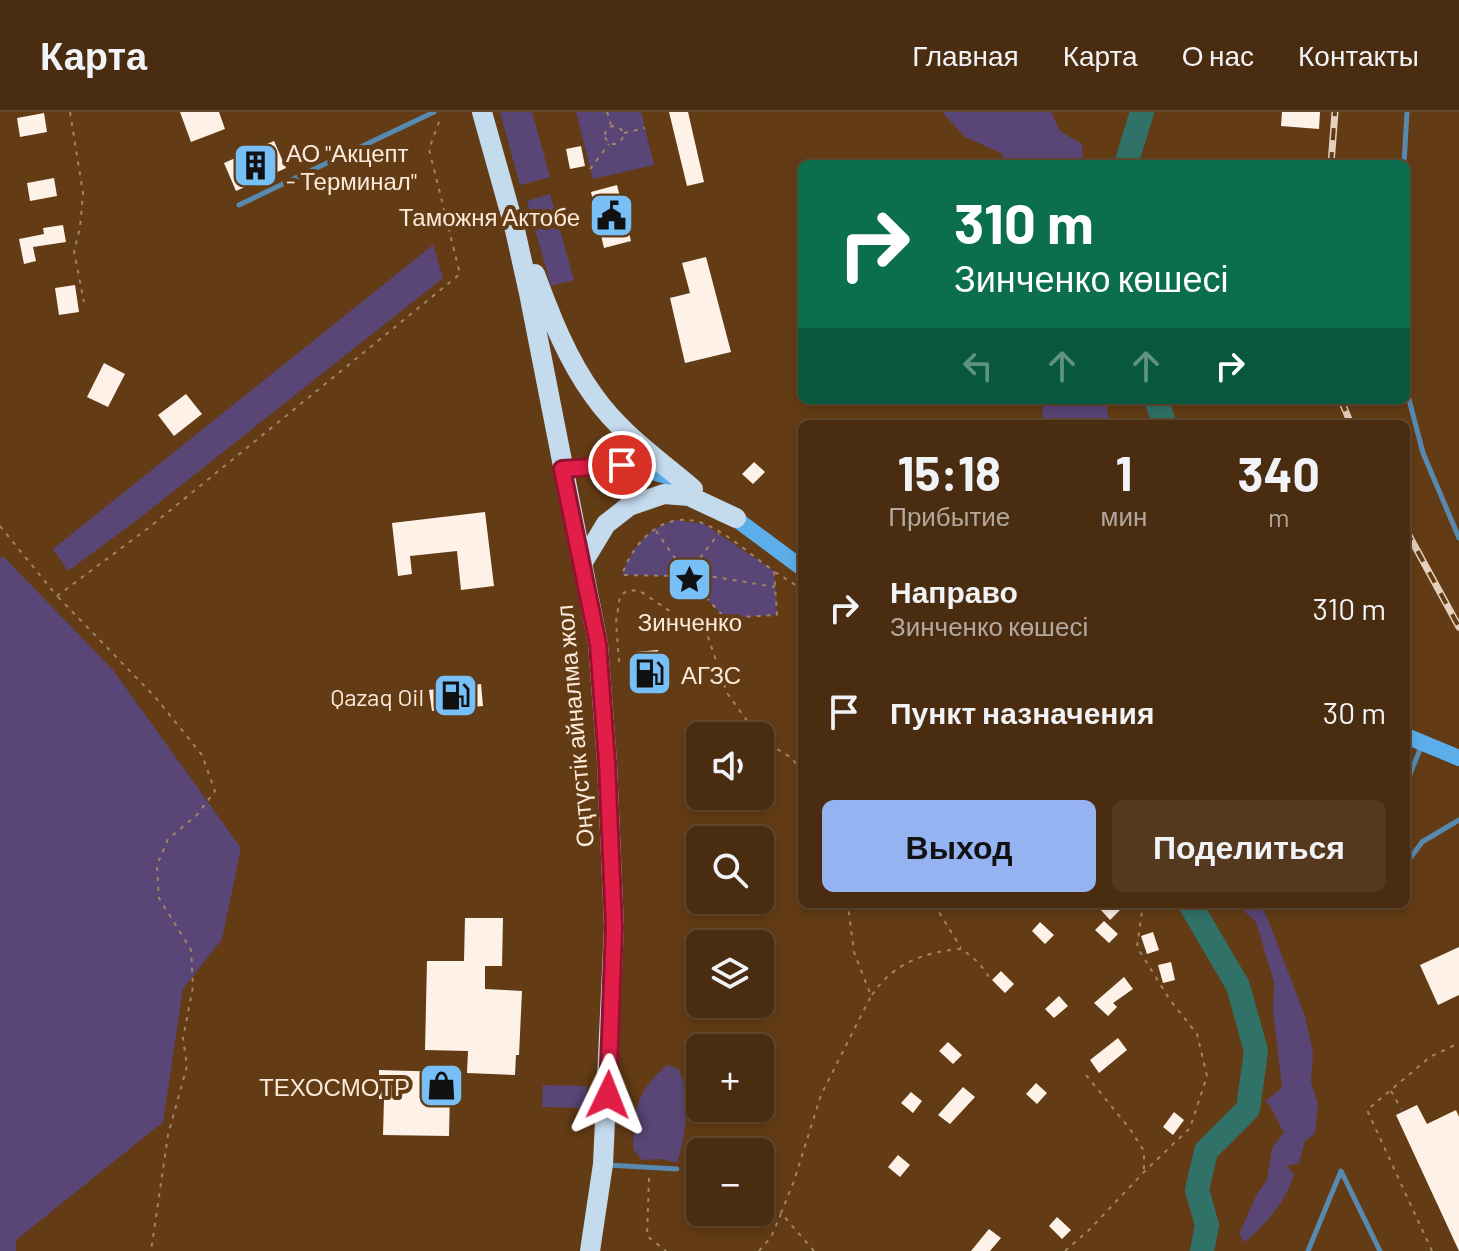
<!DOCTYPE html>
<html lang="ru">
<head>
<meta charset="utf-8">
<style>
	:root { --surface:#4a2d10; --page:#54391e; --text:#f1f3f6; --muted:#b2a89f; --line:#614930; --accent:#95b2f1 }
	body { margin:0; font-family:Barlow,sans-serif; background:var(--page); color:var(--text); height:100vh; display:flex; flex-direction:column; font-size:30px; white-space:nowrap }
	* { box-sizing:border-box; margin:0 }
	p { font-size:26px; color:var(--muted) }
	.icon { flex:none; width:44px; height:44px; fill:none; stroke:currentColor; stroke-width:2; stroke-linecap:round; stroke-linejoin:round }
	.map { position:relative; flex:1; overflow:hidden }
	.panel { position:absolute; left:798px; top:308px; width:612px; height:488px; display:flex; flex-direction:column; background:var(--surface); border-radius:12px; box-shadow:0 4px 12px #0003,0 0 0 2px var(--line) }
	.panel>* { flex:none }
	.guide { position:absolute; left:798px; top:48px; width:612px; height:244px; border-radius:12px; box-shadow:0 4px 12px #0003,0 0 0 2px var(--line); background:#0b6e4f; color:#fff; overflow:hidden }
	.buttons { position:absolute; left:686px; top:610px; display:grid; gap:16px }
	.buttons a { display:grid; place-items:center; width:88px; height:88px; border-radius:12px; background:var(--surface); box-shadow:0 4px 12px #0003,0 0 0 2px var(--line); font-size:40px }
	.pin { position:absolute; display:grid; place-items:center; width:68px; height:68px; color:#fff; margin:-34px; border:4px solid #fff; border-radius:50%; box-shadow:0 2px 8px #0007 }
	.me { position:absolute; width:88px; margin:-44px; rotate:2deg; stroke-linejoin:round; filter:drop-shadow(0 0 6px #0008) }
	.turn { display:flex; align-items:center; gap:28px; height:168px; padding:0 24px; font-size:36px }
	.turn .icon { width:104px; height:104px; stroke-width:2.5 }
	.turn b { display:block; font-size:56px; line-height:68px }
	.lanes { display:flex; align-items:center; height:76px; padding:0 24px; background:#0003; justify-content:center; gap:40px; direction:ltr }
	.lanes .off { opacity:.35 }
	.eta { display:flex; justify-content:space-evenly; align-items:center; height:136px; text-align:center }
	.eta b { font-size:48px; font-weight:700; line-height:56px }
	.button { display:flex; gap:16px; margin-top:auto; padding:16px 24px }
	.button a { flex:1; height:92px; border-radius:12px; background:var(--accent); color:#111; font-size:32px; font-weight:700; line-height:92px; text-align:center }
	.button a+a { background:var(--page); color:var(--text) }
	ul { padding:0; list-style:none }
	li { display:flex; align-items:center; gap:24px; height:104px; padding:0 24px }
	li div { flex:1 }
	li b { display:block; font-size:30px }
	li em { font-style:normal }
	header { display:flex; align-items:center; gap:48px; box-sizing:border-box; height:112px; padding:0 40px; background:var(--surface); border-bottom:2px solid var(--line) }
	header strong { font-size:38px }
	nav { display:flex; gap:44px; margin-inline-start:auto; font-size:28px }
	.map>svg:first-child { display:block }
	.green { fill:#5a4577 }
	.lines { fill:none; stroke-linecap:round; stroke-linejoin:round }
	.river { stroke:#307268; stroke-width:24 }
	.building { fill:#fef2e8 }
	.path { stroke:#a18365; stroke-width:2; stroke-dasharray:4 6; stroke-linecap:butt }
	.lane { stroke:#588aaf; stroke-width:5 }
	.secondary { stroke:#5baeea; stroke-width:16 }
	.highway { stroke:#c4daed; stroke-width:20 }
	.rail-casing { stroke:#e5d0bd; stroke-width:7 }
	.rail { stroke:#633c15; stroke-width:4; stroke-dasharray:12; stroke-linecap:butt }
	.route-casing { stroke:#92132f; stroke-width:20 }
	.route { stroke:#e11d48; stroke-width:14 }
	.labels { text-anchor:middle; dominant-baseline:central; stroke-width:8; stroke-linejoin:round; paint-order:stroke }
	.poi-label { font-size:24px; fill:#fbe9da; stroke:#633c15; text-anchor:end }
	.street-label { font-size:24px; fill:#fbe9da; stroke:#633c15 }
</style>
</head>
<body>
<header>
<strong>Карта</strong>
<nav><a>Главная</a><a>Карта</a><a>О нас</a><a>Контакты</a></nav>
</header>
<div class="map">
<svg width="1459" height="1139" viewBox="0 0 1459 1139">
	<rect width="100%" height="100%" fill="#633c15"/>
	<path class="green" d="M500,0H532L550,65L520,73Z
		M576,0H641L654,53L593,67Z
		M942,0H1051L1060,19L1082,32L1083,52H1001L1003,42L965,25Z
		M550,82L574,168L551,174L527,89Z
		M433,133L443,166L141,405L68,459L53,437Z
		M1043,288H1105L1109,306L1099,312H1042Z
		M674,408L704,412L774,459L777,503L725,506L697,476L689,478L682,475L678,464L622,463C631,436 647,418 674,408Z
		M3,444L113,558L241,736L222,827L183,877L163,1010L16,1128V1139H0V447Z
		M1243,792H1259L1267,805L1305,904L1313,941L1311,970L1318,992L1315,1022L1305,1029L1299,1051L1287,1054L1294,1062C1286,1089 1267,1111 1245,1130L1239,1122L1257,1082L1267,1068L1272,1036L1284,1021L1270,994L1265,989L1282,976L1273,898L1274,870L1256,810L1242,797Z
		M667,953L679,957C690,985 687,1022 677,1051L662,1047L642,1048L633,1037C635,996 635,981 667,953Z
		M543,973L587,974L586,996L542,995Z"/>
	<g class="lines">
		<path class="river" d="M1126,52L1142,0
			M1156,288L1165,312
			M1190,792L1238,874L1256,939L1248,997L1206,1039L1197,1078L1207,1113L1202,1139"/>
	</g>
	<path class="building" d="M180,0H219L225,17L191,30Z
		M669,0H688L704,70L687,74Z
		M1282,0H1320L1319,17L1281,14Z
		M44,1L47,20L20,25L17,6Z
		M274,29L286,56L236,79L224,51Z
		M581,34L585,54L570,57L566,37Z
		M54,66L57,84L30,89L27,71Z
		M617,73L631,129L604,136L591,80Z
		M63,113L66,130L33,135L36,149L24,152L19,127L44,122L43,116Z
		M706,145L731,240L685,251L670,186L690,181L682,151Z
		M75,173L79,200L59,203L55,176Z
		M104,251L125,262L108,295L87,285Z
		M186,282L202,302L174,324L158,303Z
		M754,350L765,360L753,372L742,362Z
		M485,400L494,474L461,478L457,439L410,444L412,462L398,464L392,411Z
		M658,538L659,551L656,552L659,579L645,580L642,553L636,554L635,540Z
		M481,572L483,594L432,599L429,578Z
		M1105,792H1116L1121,797L1110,808L1100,797Z
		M465,806H503L502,854H485V877L522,879L519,943H516L515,963L467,961L468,939L425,938L427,849H464Z
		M1104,809L1118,822L1109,831L1095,818Z
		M1040,810L1054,823L1045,832L1032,819Z
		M1153,820L1159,838L1147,842L1141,824Z
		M1459,835V883L1438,893L1420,853Z
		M1171,850L1175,868L1163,871L1158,853Z
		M1001,859L1014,872L1005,881L992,868Z
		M1124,865L1133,877L1113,891L1117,895L1108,904L1094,891Z
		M1059,884L1068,894L1054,906L1045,897Z
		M1118,926L1127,938L1099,961L1090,948Z
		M948,930L962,943L953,952L939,939Z
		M379,958L446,960L445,967H455L454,980H450L449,1024L383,1023L384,987H379Z
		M1036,971L1047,981L1037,992L1026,982Z
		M963,975L975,985L950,1012L938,1003Z
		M911,980L922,989L913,1001L901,991Z
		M1417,993L1427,1012L1456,998L1459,1005V1139L1396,1003Z
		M1174,1000L1184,1008L1173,1023L1163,1015Z
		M898,1043L910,1053L900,1065L888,1055Z
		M1057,1105L1071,1118L1062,1127L1049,1114Z
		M989,1117L1001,1126L990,1139H971Z"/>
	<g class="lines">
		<path class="path" d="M70,0L83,81L80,116L74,139L84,190
			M607,0L611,13
			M605 23a9 9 0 1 1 18 0a9 9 0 1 1-18 0Z
			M624,21L645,16
			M590,57L609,32
			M0,414L57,484L151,414L460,162L429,37L440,7
			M656,419L682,456
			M694,454L719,421
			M678 466a12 12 0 1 1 24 0a12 12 0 1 1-24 0Z
			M775,460L802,477
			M703,463L775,475
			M678,464L622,463C634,427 667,395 707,413C731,424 752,444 774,459L777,503L725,506L697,476
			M58,485L156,586L202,643L215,679L197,703L168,727L157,753L159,786L191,838L193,875L183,926L187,954L168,1023L151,1139
			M619,550L616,510L620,484L628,478L640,479L708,525L727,581L758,624
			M760,627L792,646L802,661
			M934,792L961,836
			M872,883C892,852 926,839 962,837L979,851L989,865
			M1086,963L1130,1017L1144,1039V1058
			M1391,979L1401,997
			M649,1066L647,1124L666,1139
			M759,1139L771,1125L781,1102
			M814,1139L781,1101L794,1069L821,983L871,884L854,840L849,801L844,792
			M1065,1139L1089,1118L1144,1060L1190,1016L1207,964L1197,922L1170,888L1137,835L1143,792
			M1432,1139L1367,998L1430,945L1459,931"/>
		<path class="lane" d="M1404,52L1407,0
			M239,93L434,0
			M1406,276L1423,341L1459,426
			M1406,672L1421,635
			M1406,752L1422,730L1459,708
			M608,1053L677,1057
			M1308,1139L1341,1059L1380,1139"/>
		<path class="secondary" d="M562,357C603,354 641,351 678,369
			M728,401L802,456
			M1406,624L1459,646"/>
		<path class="highway" d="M482,0L515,118L529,181L598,532L607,650L614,815L603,1052L590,1139
			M535,162C551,205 567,247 594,284C620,321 659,348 693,377
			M583,450L606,412L629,394L664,382L689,384L736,406"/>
		<defs>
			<path id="rail" d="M1331,52L1335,0
				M1341,288L1351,312
				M1406,418L1459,515"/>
		</defs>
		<use href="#rail" class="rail-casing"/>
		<use href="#rail" class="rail"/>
	</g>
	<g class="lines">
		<defs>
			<path id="route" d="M608,983L614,815L607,650L598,532L562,357L622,353"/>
		</defs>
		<use href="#route" class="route-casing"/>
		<use href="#route" class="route"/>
	</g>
	<defs>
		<symbol id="building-square" viewBox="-11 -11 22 22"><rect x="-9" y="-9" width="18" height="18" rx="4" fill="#76c0f7" stroke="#633c15"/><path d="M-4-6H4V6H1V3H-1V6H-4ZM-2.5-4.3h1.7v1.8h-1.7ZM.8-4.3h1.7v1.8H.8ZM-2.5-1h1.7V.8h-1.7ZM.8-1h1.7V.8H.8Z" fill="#111"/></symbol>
		<symbol id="civic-square" viewBox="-11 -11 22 22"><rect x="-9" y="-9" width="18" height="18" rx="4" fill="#76c0f7" stroke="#633c15"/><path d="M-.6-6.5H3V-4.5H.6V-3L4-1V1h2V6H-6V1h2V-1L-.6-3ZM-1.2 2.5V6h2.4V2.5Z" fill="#111"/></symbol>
		<symbol id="sight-square" viewBox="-11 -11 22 22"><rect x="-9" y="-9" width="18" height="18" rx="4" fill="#76c0f7" stroke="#633c15"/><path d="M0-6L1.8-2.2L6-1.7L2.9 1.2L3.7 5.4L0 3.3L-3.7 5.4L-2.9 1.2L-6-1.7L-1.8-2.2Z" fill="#111"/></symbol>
		<symbol id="fuel-square" viewBox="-11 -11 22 22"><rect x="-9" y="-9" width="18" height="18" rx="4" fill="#76c0f7" stroke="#633c15"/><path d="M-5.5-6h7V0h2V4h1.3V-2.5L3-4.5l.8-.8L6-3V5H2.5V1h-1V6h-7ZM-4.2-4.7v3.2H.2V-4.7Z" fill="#111"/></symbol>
		<symbol id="shop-square" viewBox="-11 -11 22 22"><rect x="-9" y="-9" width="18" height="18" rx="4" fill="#76c0f7" stroke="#633c15"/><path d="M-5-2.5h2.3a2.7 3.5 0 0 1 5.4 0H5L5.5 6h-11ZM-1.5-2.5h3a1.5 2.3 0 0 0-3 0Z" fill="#111"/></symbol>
	</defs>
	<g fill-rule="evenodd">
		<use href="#building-square" x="230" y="28" width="51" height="51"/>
		<use href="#civic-square" x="586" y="78" width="51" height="51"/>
		<use href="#sight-square" x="664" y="442" width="51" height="51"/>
		<use href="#fuel-square" x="624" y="536" width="51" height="51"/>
		<use href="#fuel-square" x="430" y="558" width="51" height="51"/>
		<use href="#shop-square" x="416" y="948" width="51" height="51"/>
	</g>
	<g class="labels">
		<g class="poi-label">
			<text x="286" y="40" text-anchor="start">АО "Акцепт<tspan x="286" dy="28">- Терминал"</tspan></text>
			<text x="580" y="104">Таможня Актобе</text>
			<text x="690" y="509" text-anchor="middle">Зинченко</text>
			<text x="681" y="562" text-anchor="start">АГЗС</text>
			<text x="424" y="584">Qazaq Oil</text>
			<text x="410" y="974">ТЕХОСМОТР</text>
		</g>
		<g class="street-label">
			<text transform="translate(574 614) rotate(-95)">Оңтүстік айналма жол</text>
		</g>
	</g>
</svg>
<div class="buttons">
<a><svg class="icon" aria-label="sound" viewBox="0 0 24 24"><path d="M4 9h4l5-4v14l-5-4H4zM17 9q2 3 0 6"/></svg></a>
<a><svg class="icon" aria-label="search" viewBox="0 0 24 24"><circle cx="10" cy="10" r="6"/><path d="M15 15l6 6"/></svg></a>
<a><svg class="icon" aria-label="layers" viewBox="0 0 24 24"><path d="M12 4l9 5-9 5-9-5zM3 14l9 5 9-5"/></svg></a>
<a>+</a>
<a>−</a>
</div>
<div class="pin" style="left:622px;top:353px;background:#d93025"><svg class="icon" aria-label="arrive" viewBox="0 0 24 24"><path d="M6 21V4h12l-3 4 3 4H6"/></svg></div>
<svg class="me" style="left:608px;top:983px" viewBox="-20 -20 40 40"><path d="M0-17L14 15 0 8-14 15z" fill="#e11d48" stroke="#fff" stroke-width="4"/></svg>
<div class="guide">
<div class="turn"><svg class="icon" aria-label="right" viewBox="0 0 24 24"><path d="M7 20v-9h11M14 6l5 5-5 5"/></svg><div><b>310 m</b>Зинченко көшесі</div></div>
<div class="lanes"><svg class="icon off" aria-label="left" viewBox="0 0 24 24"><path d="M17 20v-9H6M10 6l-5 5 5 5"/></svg><svg class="icon off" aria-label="ahead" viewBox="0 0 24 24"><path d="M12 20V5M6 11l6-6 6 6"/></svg><svg class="icon off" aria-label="ahead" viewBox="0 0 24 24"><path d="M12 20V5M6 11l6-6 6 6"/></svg><svg class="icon" aria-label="right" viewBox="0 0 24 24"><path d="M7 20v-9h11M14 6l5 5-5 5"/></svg></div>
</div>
<section class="panel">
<div class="eta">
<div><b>15:18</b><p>Прибытие</p></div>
<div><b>1</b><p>мин</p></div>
<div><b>340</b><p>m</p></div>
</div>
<ul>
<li><svg class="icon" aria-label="right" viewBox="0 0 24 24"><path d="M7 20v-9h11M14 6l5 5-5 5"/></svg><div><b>Направо</b><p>Зинченко көшесі</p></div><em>310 m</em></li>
<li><svg class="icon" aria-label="arrive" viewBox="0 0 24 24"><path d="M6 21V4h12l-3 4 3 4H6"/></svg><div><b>Пункт назначения</b></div><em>30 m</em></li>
</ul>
<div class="button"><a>Выход</a><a>Поделиться</a></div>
</section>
</div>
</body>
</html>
